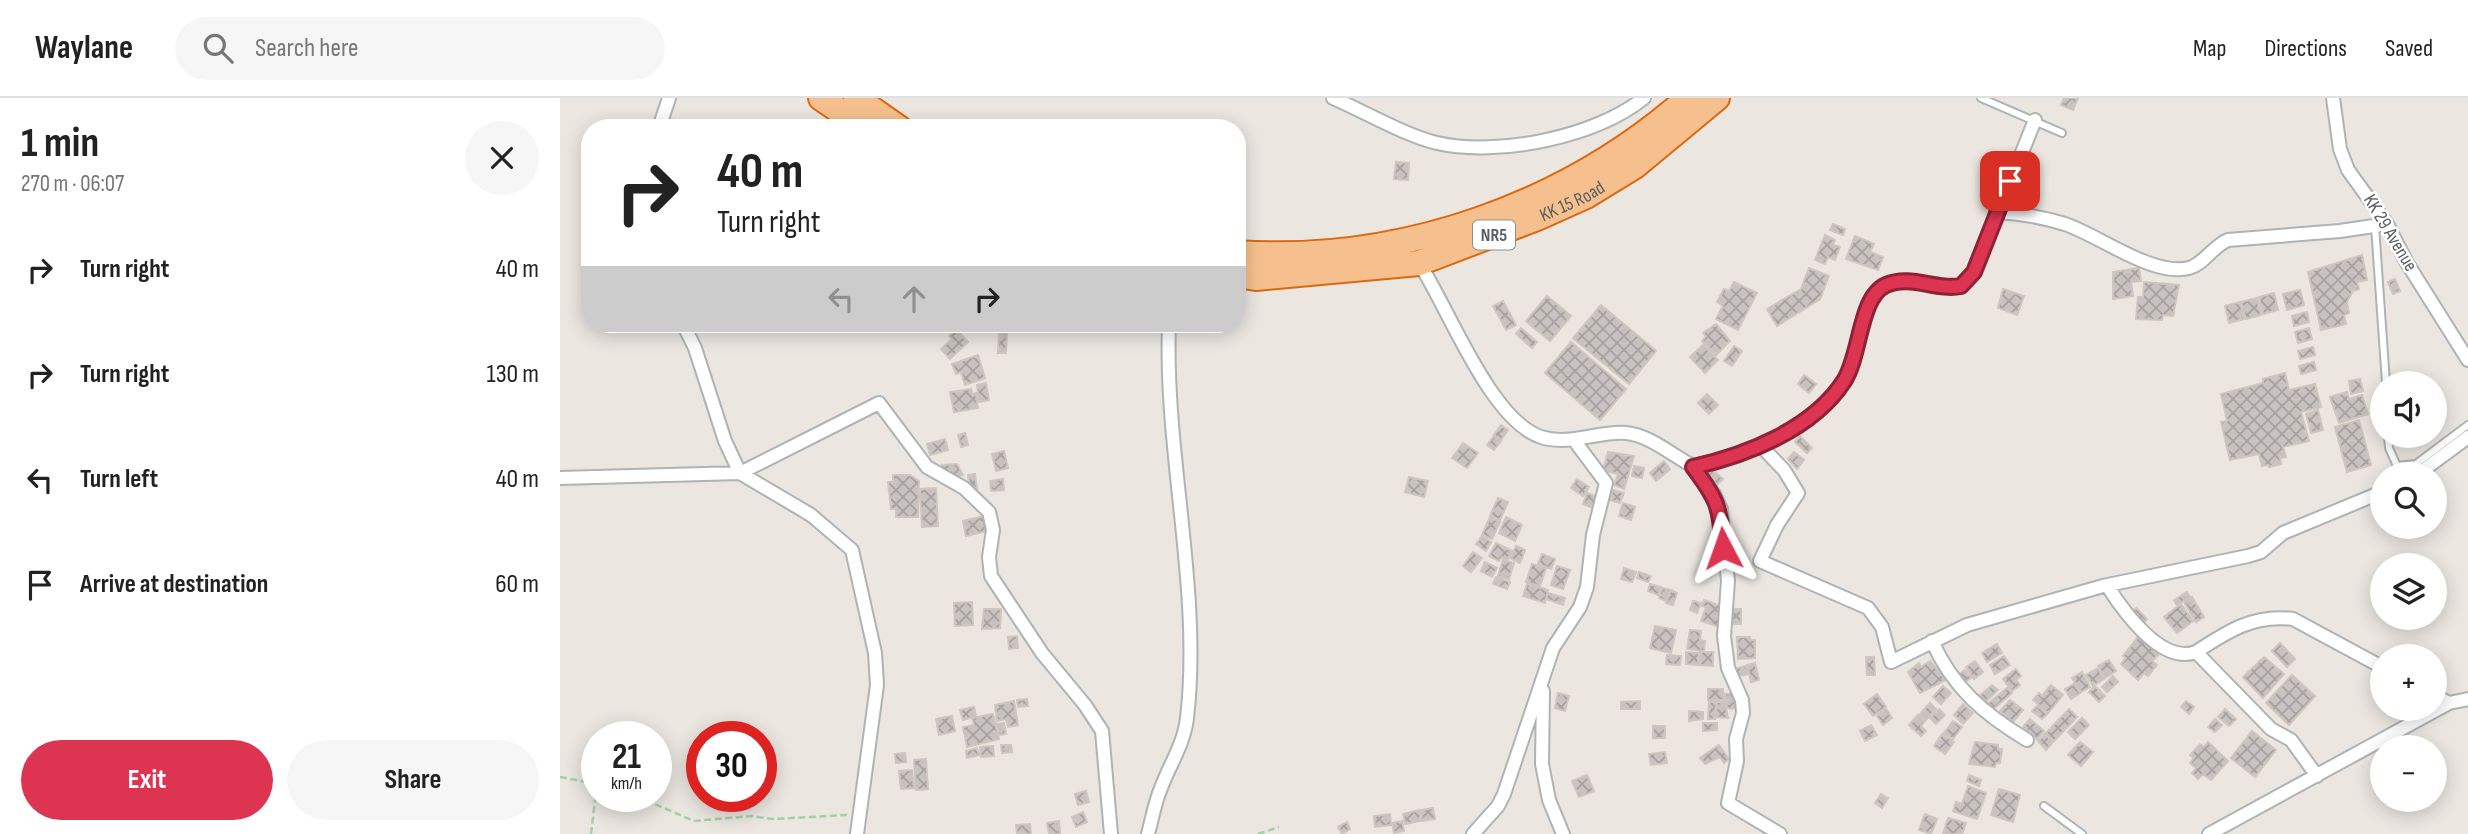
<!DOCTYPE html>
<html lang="en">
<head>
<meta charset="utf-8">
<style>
	:root { --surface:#fff; --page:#f6f6f6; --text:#222; --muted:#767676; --line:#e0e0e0; --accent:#dd3452 }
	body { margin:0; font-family:"Sofia Sans Condensed",sans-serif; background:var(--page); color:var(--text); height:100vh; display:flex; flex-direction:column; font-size:26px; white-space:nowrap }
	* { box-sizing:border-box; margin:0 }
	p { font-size:23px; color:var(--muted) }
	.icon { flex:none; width:38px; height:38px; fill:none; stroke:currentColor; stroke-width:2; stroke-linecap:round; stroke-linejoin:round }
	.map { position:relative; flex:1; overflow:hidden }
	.panel { display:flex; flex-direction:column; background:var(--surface); width:560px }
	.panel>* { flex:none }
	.guide { position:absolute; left:21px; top:21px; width:665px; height:214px; border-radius:28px; box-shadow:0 4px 18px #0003; background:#fff; color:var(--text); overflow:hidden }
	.fabs { position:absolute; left:1810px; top:273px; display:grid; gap:14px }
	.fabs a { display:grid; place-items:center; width:77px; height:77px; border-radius:50%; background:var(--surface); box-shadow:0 4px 18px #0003; font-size:35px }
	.speed { position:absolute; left:21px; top:623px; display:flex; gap:14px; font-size:35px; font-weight:700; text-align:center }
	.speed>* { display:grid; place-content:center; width:91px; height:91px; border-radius:50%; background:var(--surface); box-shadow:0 4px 18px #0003; line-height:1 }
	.speed small { font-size:18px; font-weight:400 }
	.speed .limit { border:10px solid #d22; background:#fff; color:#111 }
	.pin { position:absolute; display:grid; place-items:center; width:60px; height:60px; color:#fff; margin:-30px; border-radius:14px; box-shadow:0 4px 10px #0006 }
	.me { position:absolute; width:77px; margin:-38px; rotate:356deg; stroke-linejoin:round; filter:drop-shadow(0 0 5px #0008) }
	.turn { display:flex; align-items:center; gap:24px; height:147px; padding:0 21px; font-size:32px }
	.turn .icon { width:91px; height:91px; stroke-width:2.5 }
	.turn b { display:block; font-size:49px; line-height:60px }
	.lanes { display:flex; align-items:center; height:66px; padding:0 21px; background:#0003; justify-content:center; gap:35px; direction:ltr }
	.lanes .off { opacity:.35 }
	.round { display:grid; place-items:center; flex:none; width:74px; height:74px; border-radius:37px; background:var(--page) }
	.head { display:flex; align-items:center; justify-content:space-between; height:119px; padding:0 21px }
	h1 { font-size:42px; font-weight:700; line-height:52px }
	.cta { display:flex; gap:14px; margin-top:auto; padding:14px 21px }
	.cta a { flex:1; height:80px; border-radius:42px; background:var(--accent); color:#fff; font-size:28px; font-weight:700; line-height:80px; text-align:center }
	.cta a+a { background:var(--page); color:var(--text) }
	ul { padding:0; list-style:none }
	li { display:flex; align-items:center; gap:21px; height:105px; padding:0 21px }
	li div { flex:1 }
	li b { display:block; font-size:26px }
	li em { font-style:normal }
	header { display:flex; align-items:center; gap:42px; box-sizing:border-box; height:98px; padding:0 35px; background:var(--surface); border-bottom:2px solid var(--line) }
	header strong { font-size:33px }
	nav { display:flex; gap:38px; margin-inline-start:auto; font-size:24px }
	.search { width:490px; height:63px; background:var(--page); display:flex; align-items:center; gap:18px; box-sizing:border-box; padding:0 24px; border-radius:38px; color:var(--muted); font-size:26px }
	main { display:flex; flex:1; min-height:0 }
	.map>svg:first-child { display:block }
	.building { fill:url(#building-cross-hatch); stroke:#cfc6bf; stroke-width:2 }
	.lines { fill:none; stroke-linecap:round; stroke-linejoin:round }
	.lane-casing { stroke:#aeb3b5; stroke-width:10 }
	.street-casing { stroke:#aeb3b5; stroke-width:16 }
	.highway-casing { stroke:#dc680f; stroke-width:28 }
	.path { stroke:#a2d2a2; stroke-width:2.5; stroke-dasharray:7 3.5; stroke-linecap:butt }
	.lane { stroke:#fff; stroke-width:6 }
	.street { stroke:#fff; stroke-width:12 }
	.highway { stroke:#f5c08d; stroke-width:24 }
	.route-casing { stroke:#902235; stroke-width:18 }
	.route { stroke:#dd3452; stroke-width:12 }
	.labels { text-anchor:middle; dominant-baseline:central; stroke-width:5; stroke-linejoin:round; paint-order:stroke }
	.shield { fill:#fff; stroke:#8b8e90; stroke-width:2 }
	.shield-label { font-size:18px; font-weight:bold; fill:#595e60 }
	.street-label { font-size:19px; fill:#595e60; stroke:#fff }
</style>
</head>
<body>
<header>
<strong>Waylane</strong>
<div class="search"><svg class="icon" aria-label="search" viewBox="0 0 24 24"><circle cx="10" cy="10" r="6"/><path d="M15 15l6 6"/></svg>Search here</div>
<nav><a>Map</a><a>Directions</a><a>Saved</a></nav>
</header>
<main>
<section class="panel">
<div class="head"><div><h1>1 min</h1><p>270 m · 06:07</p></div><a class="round"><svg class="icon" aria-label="close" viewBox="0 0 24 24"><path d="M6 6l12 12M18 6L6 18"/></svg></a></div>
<ul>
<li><svg class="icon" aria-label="right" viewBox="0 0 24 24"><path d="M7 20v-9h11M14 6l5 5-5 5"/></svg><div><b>Turn right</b></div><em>40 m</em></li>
<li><svg class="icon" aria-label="right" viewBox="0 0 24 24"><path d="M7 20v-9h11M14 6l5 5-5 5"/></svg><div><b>Turn right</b></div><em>130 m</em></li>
<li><svg class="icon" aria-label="left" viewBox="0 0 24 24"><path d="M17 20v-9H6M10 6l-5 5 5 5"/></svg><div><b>Turn left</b></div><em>40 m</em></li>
<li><svg class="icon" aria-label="arrive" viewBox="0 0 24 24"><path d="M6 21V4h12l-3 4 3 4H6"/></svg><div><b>Arrive at destination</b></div><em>60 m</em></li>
</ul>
<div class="cta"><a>Exit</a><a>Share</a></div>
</section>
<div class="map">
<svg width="1908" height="736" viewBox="0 0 1908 736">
	<defs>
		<pattern id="building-cross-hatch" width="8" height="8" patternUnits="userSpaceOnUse" patternTransform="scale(1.75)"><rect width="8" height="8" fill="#c8c3c0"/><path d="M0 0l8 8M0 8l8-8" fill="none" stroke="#a5a29f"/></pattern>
	</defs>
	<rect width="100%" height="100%" fill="#ebe6e0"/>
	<path class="building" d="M1504,0H1518L1513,12L1501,7Z
		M836,64L849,65L848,82L834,81Z
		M1273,126L1285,131L1283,137L1270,132Z
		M1265,137L1275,142L1273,147L1280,149L1275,162L1268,159L1265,166L1255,162Z
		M1295,138L1314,146L1310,154L1323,159L1318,172L1286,161Z
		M1802,157L1807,182L1797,184L1799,191L1793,193L1787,204L1789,215L1784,217L1786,226L1761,232L1748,174Z
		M1249,170L1269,178L1260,201L1217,228L1207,211L1241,191Z
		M1579,170L1581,183L1571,184L1573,198L1553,201V174Z
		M1835,181L1840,193L1833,196L1828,184Z
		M1174,184L1197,195L1178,232L1156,221L1163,208L1157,204L1164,191L1169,193Z
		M1584,184L1619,187L1613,218L1603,217L1602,222L1576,221L1578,199H1583Z
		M1443,191L1464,198L1457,217L1438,210Z
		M1740,192L1744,207L1727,212L1723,196Z
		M1714,195L1718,212L1703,216L1699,199Z
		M987,198L1011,218L990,243L966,223Z
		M1697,200L1701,217L1686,221L1681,204Z
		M943,203L956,227L946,232L933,208Z
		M1680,204L1684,221L1669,225L1665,208Z
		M1041,207L1096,253L1069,286L1013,240Z
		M1747,214L1749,224L1734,228L1732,218Z
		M1156,226L1170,243L1156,257L1142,243L1146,238L1143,235Z
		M961,230L977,244L972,250L956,236Z
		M1749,230L1752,241L1738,245L1735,234Z
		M396,231L408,244L390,261L381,251L392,241L389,238Z
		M439,235H447L446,255H438Z
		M1011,244L1066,291L1040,322L985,275Z
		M1143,247L1158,262L1145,275L1130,259Z
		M1174,248L1182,253L1172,268L1164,263Z
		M1753,249L1755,257L1740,261L1738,253Z
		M418,257L425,280L405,287L401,274L396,276L392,266Z
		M1754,264L1756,272L1741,276L1739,268Z
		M1725,275L1729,292L1755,286L1761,309L1741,314L1749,343L1723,349L1726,359L1720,360L1721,366L1709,369L1708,367L1702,368L1699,356L1670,362L1661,324L1667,323L1661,296L1703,285V281Z
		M1244,277L1256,286L1249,295L1238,286Z
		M1800,281L1803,293L1791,296L1789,283Z
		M426,285L429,302L419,304L417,287Z
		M411,291L412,296L416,295L418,310L394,314L390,294Z
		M1787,294L1789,301L1802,297L1808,316L1779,325L1770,299Z
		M1147,296L1158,307L1149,316L1138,305Z
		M1758,312L1763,332L1751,335L1746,316Z
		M1799,322L1811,367L1787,374L1775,329Z
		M941,327L948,332L941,342L934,337Z
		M405,335L408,347L401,349L398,337Z
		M934,338L941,343L934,352L927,347Z
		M1240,338L1252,350L1247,355L1235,344Z
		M385,341L388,352L370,357L367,346Z
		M903,345L918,355L907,370L892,360Z
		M444,353L448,370L436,373L432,356Z
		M1048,354L1074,358L1064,391L1054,387L1058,376L1043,372Z
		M1234,354L1244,362L1237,371L1228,361Z
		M1104,363L1110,371L1096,383L1090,375Z
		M397,366L403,377L383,378L382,367Z
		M1074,368L1084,370L1082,380L1072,378Z
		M1152,371L1163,381L1157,387L1146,378Z
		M415,376L417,391L410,392L408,377Z
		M333,377H350L359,383L358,419H336V411H331L328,384H333Z
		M849,379L868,383L864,399L845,394Z
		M443,381L444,392L431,393L430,383Z
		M1017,381L1029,389L1023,398L1011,390Z
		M376,390L378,428L362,429L360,391Z
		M1053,392L1064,395L1060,405L1050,402Z
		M1027,395L1038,399L1033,410L1023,406Z
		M938,400L948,404L940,422L930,418Z
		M1063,405L1075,409L1071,422L1059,418Z
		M424,418L427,433L406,438L403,423Z
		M930,419L940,424L932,441L922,437Z
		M946,419L962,427L955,443L939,435Z
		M922,438L931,444L926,453L916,446Z
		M936,445L952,453L947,462L942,459L939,463L929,458Z
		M956,448L965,452L960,465L950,460Z
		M913,454L922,460L911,474L903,468Z
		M982,456L995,461L991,471L978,466Z
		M943,462L954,465L949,481L938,478Z
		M925,464L937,470L932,479L921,473Z
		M972,466L986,470L980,488L966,484Z
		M997,468L1010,472L1003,491L991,487Z
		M1064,470L1076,474L1072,484L1061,481Z
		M1079,474L1091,478L1088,484L1077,480Z
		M936,479L950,484L947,491L933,486Z
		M967,486L988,492L985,505L963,498Z
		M1090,486L1101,489L1098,497L1088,493Z
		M1102,490L1110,492L1106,503L1099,500Z
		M1111,492L1117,495L1113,507L1106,505Z
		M1627,494L1630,499L1617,507L1614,502Z
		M988,495L1005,500L1003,507L986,501Z
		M1632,499L1644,519L1636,524L1624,504Z
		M1144,502L1167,510L1160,529L1141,523L1146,509L1142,508Z
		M1133,503L1141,505L1137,515L1130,512Z
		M412,504L413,527L395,528L394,505Z
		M1621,506L1633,523L1617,535L1604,519Z
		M1576,510L1587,521L1581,528L1569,516Z
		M424,511H441L440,530L422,531Z
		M1171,511H1181V526H1171Z
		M1095,528L1116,532L1111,555L1090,550Z
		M1130,532L1141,533L1140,542L1145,543L1144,553L1127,551Z
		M457,538L458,550L449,551L448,539Z
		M1177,539H1190V542H1195V560L1178,561Z
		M1578,539L1599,556L1592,563L1597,567L1588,578L1584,575L1578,582L1561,566L1566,560L1563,558Z
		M1720,545L1735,561L1727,569L1712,553Z
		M1437,546L1442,555L1427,564L1422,555Z
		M1126,554L1139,555L1138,567L1126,566Z
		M1140,554H1153V568L1140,567Z
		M1107,557L1121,558L1120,567L1106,566Z
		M1444,558L1450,567L1435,576L1430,567Z
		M1306,559H1314L1315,577H1307Z
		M1704,559L1724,576L1703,600L1683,579Z
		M1549,562L1556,573L1545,580L1538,568Z
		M1370,563L1386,582L1360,595L1348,574L1359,565L1361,569Z
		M1415,563L1423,574L1414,581L1406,569Z
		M1195,565L1199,582L1191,584L1187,567Z
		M1186,568L1188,576L1175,579L1173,571Z
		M1538,570L1544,581L1533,588L1526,577Z
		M1456,571L1461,578L1456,582L1460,587L1452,593L1443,581Z
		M1405,572L1411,580L1400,587L1395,579Z
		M1522,574L1530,589L1521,594L1512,580Z
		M1732,577L1755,598L1729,627L1706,605Z
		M1553,578L1558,584L1547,594L1542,589Z
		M1514,586L1520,595L1511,601L1505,591Z
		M1432,587L1438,592L1423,606L1417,600Z
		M1491,587L1503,597L1488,615L1473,602L1479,595L1482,598Z
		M1383,588L1391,595L1381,606L1373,599Z
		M1535,588L1545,598L1539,604L1529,594Z
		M1447,590L1452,595L1430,614L1425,608Z
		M1148,591H1163L1164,602H1148Z
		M998,595L1009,598L1005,613L995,610Z
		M1173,595L1176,610L1170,611L1167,609L1165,596Z
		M1317,596L1326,609L1313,618L1304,606Z
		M467,601L468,608L458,609L457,602Z
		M1450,602L1463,612L1453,624L1440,613Z
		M454,603L458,627L448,629L446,621L437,623L435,607Z
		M1080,603V611H1061V604Z
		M1626,603L1634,609L1629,616L1621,609Z
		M1149,604H1156L1155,621H1148Z
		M1157,604H1165L1168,620L1156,619Z
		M1370,605L1376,611L1366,622L1360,616Z
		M1403,606L1413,615L1403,626L1394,617Z
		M1477,608L1487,616L1482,621L1472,613Z
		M414,609L416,618L403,622L400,612Z
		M1326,611L1332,620L1323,627L1317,618Z
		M1379,611L1385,617L1376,626L1370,620Z
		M1509,611L1517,619L1494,643L1486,635Z
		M1665,611L1676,621L1669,628L1658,619Z
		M1129,613L1143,614V621L1129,623Z
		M433,616L439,641L407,649L403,629L414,627L412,620Z
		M1358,617L1365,623L1361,628L1366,633L1361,638L1349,627Z
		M392,618L395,633L379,637L376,621Z
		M1522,620L1529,627L1515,641L1508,634Z
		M1470,621L1484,633L1477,641L1463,629Z
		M1655,621L1662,627L1655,634L1648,629Z
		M1393,623L1402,629L1393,641L1384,635Z
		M444,625L446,636L439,637L437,626Z
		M1143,625H1157V632L1143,633Z
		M1311,627L1317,637L1305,643L1300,633Z
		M1093,628H1105V640H1093Z
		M1692,633L1716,652L1695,679L1671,660Z
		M1382,636L1394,644L1385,656L1374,648Z
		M1485,636L1493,644L1486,652L1478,643Z
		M1415,644L1438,647V651H1442L1440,665H1436L1435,669L1409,666Z
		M1520,644L1533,654L1521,668L1508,657Z
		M1648,644L1668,663L1651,682L1643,676L1638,681L1632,675L1636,670L1630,665L1634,660L1630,657L1640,646L1644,649Z
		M441,647H451L452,654L442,655Z
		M1159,647L1169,661L1164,665L1160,659L1145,666L1140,660Z
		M433,648L434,658L421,659L420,649Z
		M417,650L419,657L407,660L406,653Z
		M1105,654L1107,665L1091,667L1089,656Z
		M345,655L346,664L336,665L335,656Z
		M366,661L368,691L356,692L354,662Z
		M352,672L354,690L341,691L339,673Z
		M1027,677L1034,693L1019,699L1012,683Z
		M1409,677L1421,682L1419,688L1407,683Z
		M1408,688L1426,695L1417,721L1393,713L1396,704L1402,706Z
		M1439,691L1460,697L1453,724L1431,717Z
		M526,693L529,704L518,707L515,696Z
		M1321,696L1328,700L1322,710L1315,705Z
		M873,710L875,721L862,723L861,712Z
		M860,712V723L845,726L843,716Z
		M523,714L527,724L516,729L512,719Z
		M830,716L831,727L815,729L814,718Z
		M1365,716L1377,721L1371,736L1359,732Z
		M1388,720L1406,725L1402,736H1383Z
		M499,723L500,736H489L487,725Z
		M842,723L844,733L834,735L832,725Z
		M787,724L790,731L782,736L778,729Z
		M470,726L471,736H457L456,727Z"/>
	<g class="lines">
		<defs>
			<path id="lane" d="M1421,0L1502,35
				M1815,128L1826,285
				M1828,338L1829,350L1837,368L1856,366L1908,327
				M1484,708L1522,736"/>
			<path id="street" d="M773,0C805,14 844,37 877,45C938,59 1035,39 1084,0
				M1773,0L1780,51L1788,72L1827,126L1847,165L1908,262
				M99,30L109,0
				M1436,114C1460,115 1482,119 1505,126C1540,138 1593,179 1629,170C1644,166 1653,148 1668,142L1780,133L1827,126
				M859,165C888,209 930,322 981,339C1009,348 1038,333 1066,335C1090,337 1113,358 1133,368C1191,356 1270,325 1293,264C1302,243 1300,204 1320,191C1341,176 1370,186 1393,189L1401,188L1414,174L1475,22
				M123,226L135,250L165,343L180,375L251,417L292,452L315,555L317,587L297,736
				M1201,348L1224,372L1238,395L1217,427L1200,463L1308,510L1322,529L1331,564L1407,527L1543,488L1688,458L1701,454L1723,435L1822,394
				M1133,368L1154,396L1161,411L1168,483L1164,538L1168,570L1182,602L1183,615L1176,641L1177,663L1168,705L1220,736
				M1858,376L1908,339
				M0,380L180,375L319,305L367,369L404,390L429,414L433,432L429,459L431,478L482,555L525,607L542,633L551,736
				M1548,489C1564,514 1602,567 1636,554C1668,533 1694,516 1733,521L1822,569
				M1372,543C1393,590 1424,616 1467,642
				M1636,554L1711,631L1731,642L1757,678
				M983,593L982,666L989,702L1003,736
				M1874,597L1889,605
				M588,736C592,721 595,704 601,690C610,666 624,646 627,620C642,492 604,355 609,226
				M913,736L938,708L944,696L993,550L1020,509L1027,489L1033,437L1046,385L1014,342
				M1649,736L1889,605L1908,601"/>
			<g id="highway">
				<path d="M261,0L305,30"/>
				<path d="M296,0L339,30"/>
				<path d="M677,155C840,166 1006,108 1128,0"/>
				<path id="s1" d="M677,177L696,180L859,165L977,120L1026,98L1075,68L1157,0"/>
			</g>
		</defs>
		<use href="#lane" class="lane-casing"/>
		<use href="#street" class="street-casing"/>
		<use href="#highway" class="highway-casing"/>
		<path class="path" d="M0,679L37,686
			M76,698L134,723L192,718L213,721L287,717
			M31,736L37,686
			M698,736L719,729"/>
		<use href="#lane" class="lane"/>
		<use href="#street" class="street"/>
		<use href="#highway" class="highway"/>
	</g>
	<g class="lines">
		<defs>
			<path id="route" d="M1163,450C1160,409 1158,402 1133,369C1187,357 1253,331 1284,283C1301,257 1299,199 1326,187C1351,176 1376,193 1401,188L1414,174L1450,83"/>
		</defs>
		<use href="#route" class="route-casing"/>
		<use href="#route" class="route"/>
	</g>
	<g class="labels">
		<rect class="shield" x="913" y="122.5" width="42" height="29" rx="5"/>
		<g class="shield-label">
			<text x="934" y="137">NR5</text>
		</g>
		<g class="street-label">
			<text stroke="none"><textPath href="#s1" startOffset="348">KK 15 Road</textPath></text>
			<text transform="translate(1830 135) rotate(59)">KK 29 Avenue</text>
		</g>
	</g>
</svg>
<div class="fabs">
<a><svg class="icon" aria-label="sound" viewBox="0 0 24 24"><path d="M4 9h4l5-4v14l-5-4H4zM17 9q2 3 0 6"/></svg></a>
<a><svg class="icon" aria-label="search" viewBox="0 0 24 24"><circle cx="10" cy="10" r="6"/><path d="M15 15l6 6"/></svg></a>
<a><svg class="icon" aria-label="layers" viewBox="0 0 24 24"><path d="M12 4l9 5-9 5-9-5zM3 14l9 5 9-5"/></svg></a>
<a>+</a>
<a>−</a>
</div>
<div class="speed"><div>21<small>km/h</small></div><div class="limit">30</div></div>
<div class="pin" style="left:1450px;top:83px;background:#d93025"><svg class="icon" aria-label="arrive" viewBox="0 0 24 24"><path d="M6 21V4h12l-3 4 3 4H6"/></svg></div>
<svg class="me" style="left:1163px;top:450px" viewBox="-20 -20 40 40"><path d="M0-17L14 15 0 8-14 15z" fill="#dd3452" stroke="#fff" stroke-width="4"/></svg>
<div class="guide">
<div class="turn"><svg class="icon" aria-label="right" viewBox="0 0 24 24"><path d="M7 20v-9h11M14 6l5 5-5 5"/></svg><div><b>40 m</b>Turn right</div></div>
<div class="lanes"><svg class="icon off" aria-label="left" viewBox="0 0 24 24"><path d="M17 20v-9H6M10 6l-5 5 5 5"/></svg><svg class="icon off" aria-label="ahead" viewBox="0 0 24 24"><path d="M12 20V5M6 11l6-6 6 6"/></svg><svg class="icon" aria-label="right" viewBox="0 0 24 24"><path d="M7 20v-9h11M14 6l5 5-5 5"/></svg></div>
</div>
</div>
</main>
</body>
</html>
